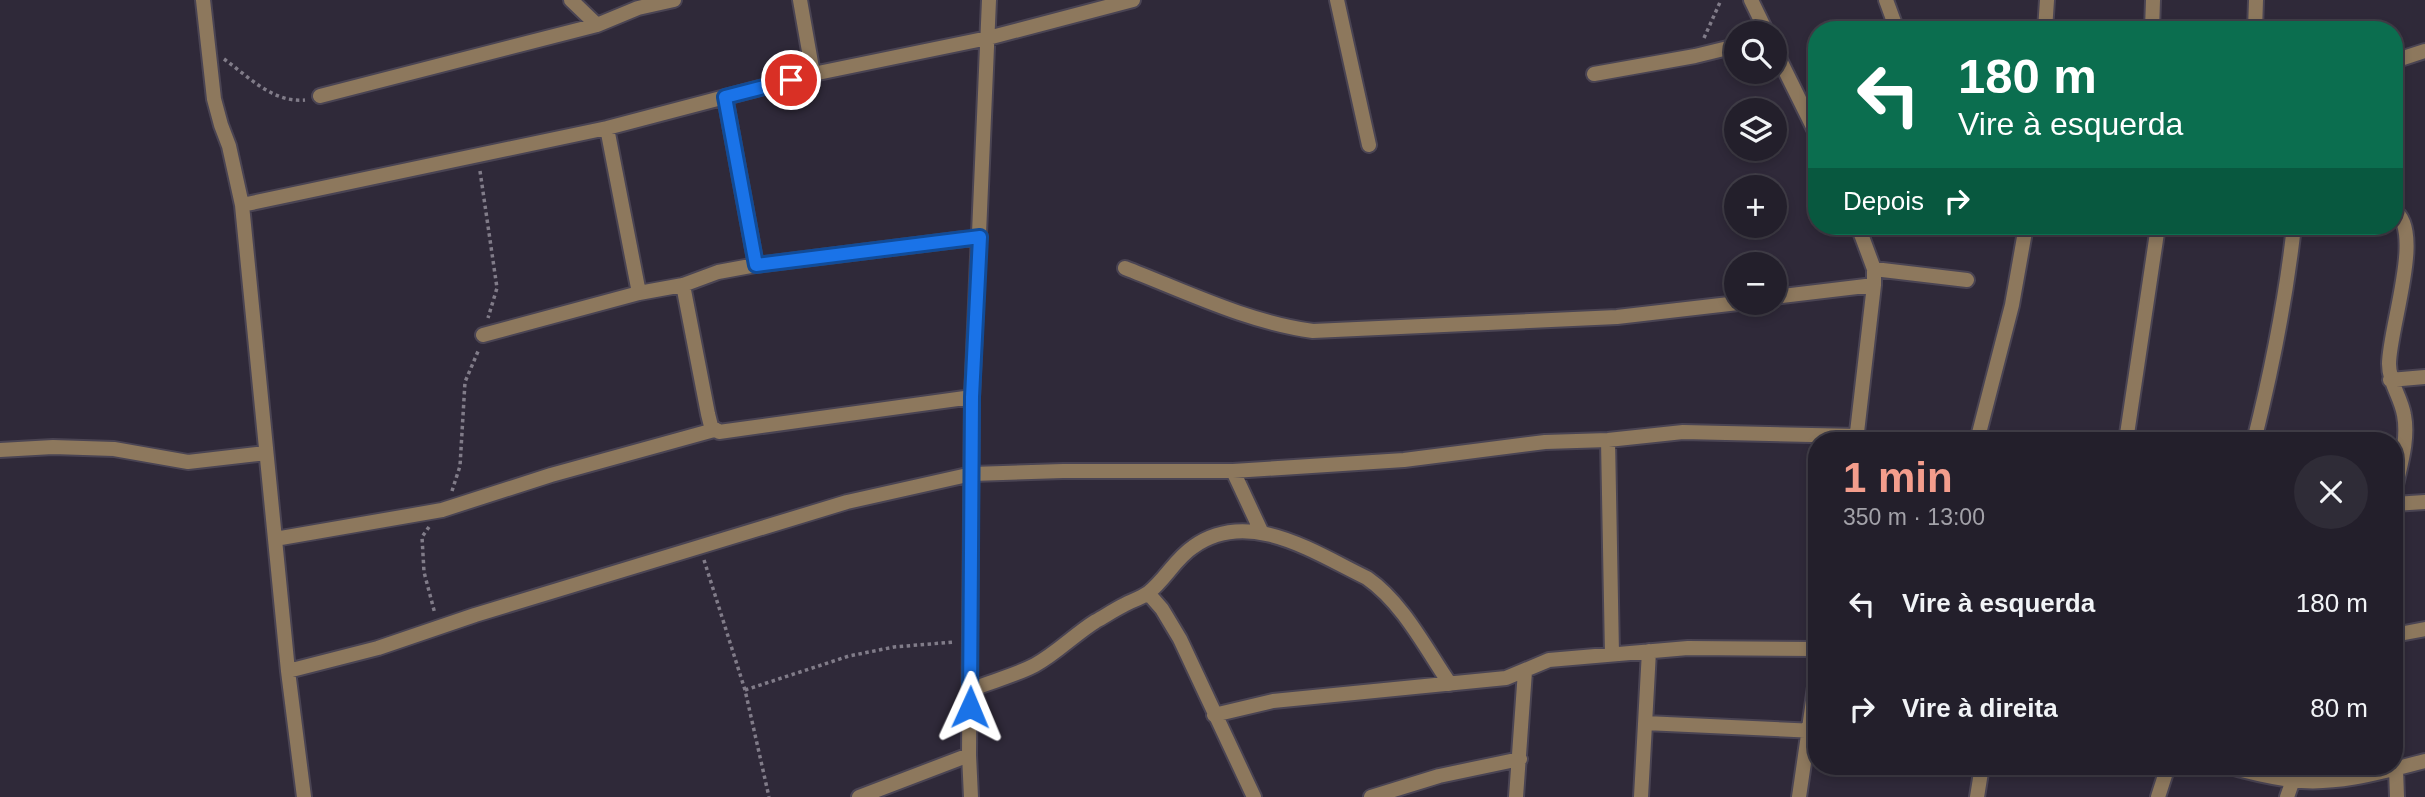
<!DOCTYPE html>
<html lang="pt">
<head>
<meta charset="utf-8">
<style>
	:root { --surface:#231f2b; --page:#2f2c37; --text:#f1f3f6; --muted:#a3a2a9; --line:#403d47; --accent:#f49d8c }
	body { margin:0; font-family:Helvetica,sans-serif; background:var(--page); color:var(--text); height:100vh; display:flex; flex-direction:column; font-size:26px; white-space:nowrap }
	* { box-sizing:border-box; margin:0 }
	p { font-size:23px; color:var(--muted) }
	.icon { flex:none; width:38px; height:38px; fill:none; stroke:currentColor; stroke-width:2; stroke-linecap:round; stroke-linejoin:round }
	.map { position:relative; flex:1; overflow:hidden }
	.details { position:absolute; left:1808px; top:432px; width:595px; height:343px; display:flex; flex-direction:column; background:var(--surface); border-radius:28px; box-shadow:0 4px 10px #0003,0 0 0 2px var(--line) }
	.details>* { flex:none }
	.top-card { position:absolute; left:1808px; top:21px; width:595px; height:214px; border-radius:28px; box-shadow:0 4px 10px #0003,0 0 0 2px var(--line); background:#0b6e4f; color:#fff; overflow:hidden }
	.buttons { position:absolute; left:1724px; top:21px; display:grid; gap:14px }
	.buttons a { display:grid; place-items:center; width:63px; height:63px; border-radius:50%; background:var(--surface); box-shadow:0 4px 10px #0003,0 0 0 2px var(--line); font-size:35px }
	.pin { position:absolute; display:grid; place-items:center; width:60px; height:60px; color:#fff; margin:-30px; border:4px solid #fff; border-radius:50%; box-shadow:0 2px 7px #0007 }
	.me { position:absolute; width:77px; margin:-38px; rotate:1deg; stroke-linejoin:round; filter:drop-shadow(0 0 5px #0008) }
	.turn { display:flex; align-items:center; gap:24px; height:147px; padding:0 35px; font-size:32px }
	.turn .icon { width:91px; height:91px; stroke-width:2.5 }
	.turn b { display:block; font-size:49px; line-height:60px }
	.then { display:flex; align-items:center; height:66px; padding:0 35px; background:#0003; gap:14px; font-size:26px }
	.round { display:grid; place-items:center; flex:none; width:74px; height:74px; border-radius:37px; background:var(--page) }
	.overview { display:flex; align-items:center; justify-content:space-between; height:119px; padding:0 35px }
	h1 { font-size:42px; font-weight:800; line-height:52px; color:var(--accent) }
	ul { padding:0; list-style:none }
	li { display:flex; align-items:center; gap:21px; height:105px; padding:0 35px }
	li div { flex:1 }
	li b { display:block; font-size:26px }
	li em { font-style:normal }
	.map>svg:first-child { display:block }
	.lines { fill:none; stroke-linecap:round; stroke-linejoin:round }
	.street-casing { stroke:#4a4453; stroke-width:18 }
	.path { stroke:#817c89; stroke-width:3.5; stroke-dasharray:3.5 3.5; stroke-linecap:butt }
	.street { stroke:#8d785d; stroke-width:14 }
	.route-casing { stroke:#114b97; stroke-width:18 }
	.route { stroke:#1a73e8; stroke-width:12 }
</style>
</head>
<body>
<div class="map">
<svg width="2425" height="797" viewBox="0 0 2425 797">
	<rect width="100%" height="100%" fill="#2f2939"/>
	<g class="lines">
		<defs>
			<path id="street" d="M203,0L214,99L221,125L229,146L242,205L288,671L304,797
				M571,0L597,25L638,8L674,0
				M800,0L813,74
				M1337,0L1369,145
				M1751,0L1767,33
				M1886,0L1897,30
				M2045,30L2047,0
				M2152,30L2153,0
				M2255,30L2256,0
				M1774,48L1816,133
				M2394,61L2425,51
				M1594,74L1695,56L1736,46
				M320,96L597,25
				M725,97L756,265
				M607,128L639,293
				M242,205L607,128L813,74L988,38L1133,0
				M2394,211C2425,229 2389,328 2389,364C2389,383 2401,397 2404,415C2409,441 2399,469 2394,494
				M1125,268C1187,292 1247,322 1313,331L1617,317L1738,303
				M1874,269L1967,280
				M683,285L708,414L711,426L719,432L972,397
				M1774,297L1874,285
				M483,335L639,293L683,285L718,272L756,265L980,237
				M2390,380L2425,377
				M1608,440L1612,654
				M1856,441L1874,285V269L1858,226
				M1977,441L2012,305L2026,226
				M2126,441L2158,226
				M2254,441C2272,369 2286,299 2294,226
				M0,450L53,447L114,449L188,462L266,453
				M1233,471L1261,531
				M2394,504L2425,502
				M275,539L442,510L551,475L714,430
				M1148,593L1162,609L1180,639L1254,797
				M2394,635L2425,629
				M288,671L378,648L475,615L847,502L972,474L1063,471H1233L1404,460L1545,442L1608,440L1683,432L1857,436
				M970,690C992,681 1014,676 1035,665C1057,653 1075,634 1096,621C1105,616 1114,610 1124,605C1131,601 1141,598 1148,593C1165,580 1175,559 1193,547C1249,507 1315,553 1367,578C1403,603 1426,649 1450,684
				M1214,715L1273,701L1506,678L1549,660L1688,648L1816,649
				M1645,723L1816,731
				M2227,766C2248,772 2269,777 2291,780C2335,786 2383,772 2425,761
				M2396,769L2397,797
				M859,797L969,755
				M971,797L969,755L972,397L989,0
				M1371,797L1439,776L1520,759
				M1516,797L1525,671
				M1641,797L1649,651
				M1799,797L1816,680
				M1977,797L1982,766
				M2158,797L2168,766
				M2287,797L2293,780"/>
		</defs>
		<use href="#street" class="street-casing"/>
		<path class="path" d="M1704,38L1721,0
			M224,59C249,77 273,103 305,100
			M480,171L497,288L488,318
			M452,491L460,466L465,382L479,349
			M429,527L422,537L424,572L435,614
			M704,560L745,690L769,797
			M745,690L849,656L894,647L954,642"/>
		<use href="#street" class="street"/>
	</g>
	<g class="lines">
		<defs>
			<path id="route" d="M791,80L725,97L756,265L980,237L972,397L970,707"/>
		</defs>
		<use href="#route" class="route-casing"/>
		<use href="#route" class="route"/>
	</g>
</svg>
<div class="buttons">
<a><svg class="icon" aria-label="search" viewBox="0 0 24 24"><circle cx="10" cy="10" r="6"/><path d="M15 15l6 6"/></svg></a>
<a><svg class="icon" aria-label="layers" viewBox="0 0 24 24"><path d="M12 4l9 5-9 5-9-5zM3 14l9 5 9-5"/></svg></a>
<a>+</a>
<a>−</a>
</div>
<div class="pin" style="left:791px;top:80px;background:#d93025"><svg class="icon" aria-label="arrive" viewBox="0 0 24 24"><path d="M6 21V4h12l-3 4 3 4H6"/></svg></div>
<svg class="me" style="left:970px;top:707px" viewBox="-20 -20 40 40"><path d="M0-17L14 15 0 8-14 15z" fill="#1a73e8" stroke="#fff" stroke-width="4"/></svg>
<div class="top-card">
<div class="turn"><svg class="icon" aria-label="left" viewBox="0 0 24 24"><path d="M17 20v-9H6M10 6l-5 5 5 5"/></svg><div><b>180 m</b>Vire à esquerda</div></div>
<div class="then">Depois<svg class="icon" aria-label="right" viewBox="0 0 24 24"><path d="M7 20v-9h11M14 6l5 5-5 5"/></svg></div>
</div>
<section class="details">
<div class="overview"><div><h1>1 min</h1><p>350 m · 13:00</p></div><a class="round"><svg class="icon" aria-label="close" viewBox="0 0 24 24"><path d="M6 6l12 12M18 6L6 18"/></svg></a></div>
<ul>
<li><svg class="icon" aria-label="left" viewBox="0 0 24 24"><path d="M17 20v-9H6M10 6l-5 5 5 5"/></svg><div><b>Vire à esquerda</b></div><em>180 m</em></li>
<li><svg class="icon" aria-label="right" viewBox="0 0 24 24"><path d="M7 20v-9h11M14 6l5 5-5 5"/></svg><div><b>Vire à direita</b></div><em>80 m</em></li>
</ul>
</section>
</div>
</body>
</html>
